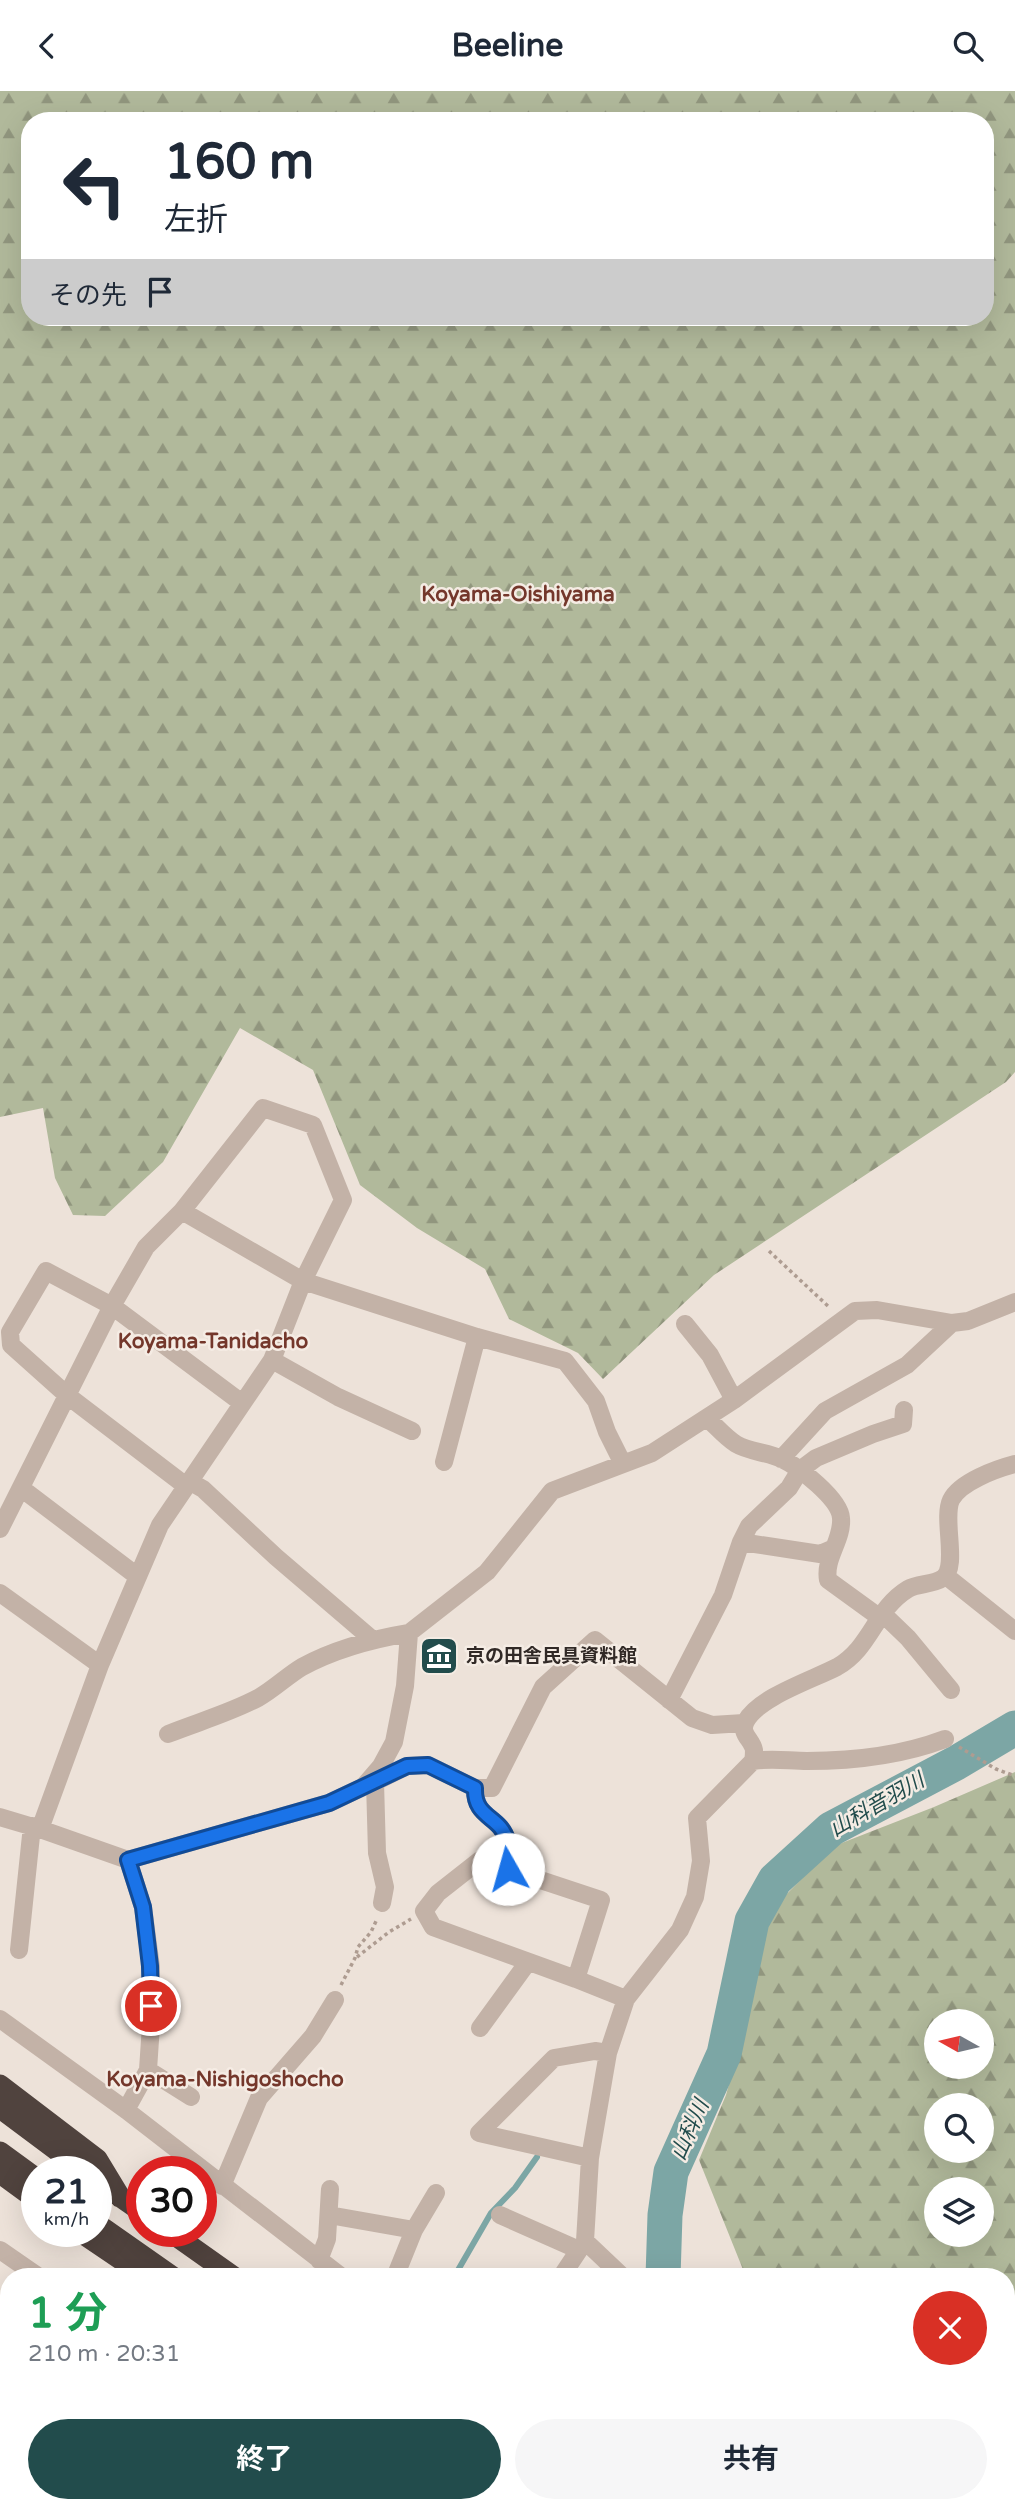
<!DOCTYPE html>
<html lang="ja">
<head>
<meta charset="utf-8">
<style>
	:root { --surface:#fff; --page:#f6f6f7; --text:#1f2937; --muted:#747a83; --accent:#224c4c }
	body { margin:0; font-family:"Varela Round","Noto Sans JP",sans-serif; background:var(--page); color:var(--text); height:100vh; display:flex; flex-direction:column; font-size:26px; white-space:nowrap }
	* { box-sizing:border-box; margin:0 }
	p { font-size:23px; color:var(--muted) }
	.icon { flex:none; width:38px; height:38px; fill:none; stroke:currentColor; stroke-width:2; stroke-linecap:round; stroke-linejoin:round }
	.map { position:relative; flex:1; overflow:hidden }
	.panel { position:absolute; left:0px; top:2177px; width:1015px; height:245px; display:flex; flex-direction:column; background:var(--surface); border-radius:28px 28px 0 0; box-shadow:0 7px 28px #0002 }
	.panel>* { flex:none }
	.top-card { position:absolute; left:21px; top:21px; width:973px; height:214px; border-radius:28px; box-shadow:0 7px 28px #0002; background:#fff; color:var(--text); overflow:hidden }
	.needle { width:46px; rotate:278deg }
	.tools { position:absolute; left:924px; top:1918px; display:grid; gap:14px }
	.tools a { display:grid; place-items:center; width:70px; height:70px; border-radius:50%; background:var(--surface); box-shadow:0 7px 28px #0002; font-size:35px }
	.speed { position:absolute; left:21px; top:2065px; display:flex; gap:14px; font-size:35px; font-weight:700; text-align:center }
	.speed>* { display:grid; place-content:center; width:91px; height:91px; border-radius:50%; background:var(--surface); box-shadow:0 7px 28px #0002; line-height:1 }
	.speed small { font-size:18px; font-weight:400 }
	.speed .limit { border:10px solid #d22; background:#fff; color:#111 }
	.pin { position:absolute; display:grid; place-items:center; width:60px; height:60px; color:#fff; margin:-30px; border:4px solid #fff; border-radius:50%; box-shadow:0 2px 7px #0007 }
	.me { position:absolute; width:77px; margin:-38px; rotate:353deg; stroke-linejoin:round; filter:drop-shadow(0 0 5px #0008) }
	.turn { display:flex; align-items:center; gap:24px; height:147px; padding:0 28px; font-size:32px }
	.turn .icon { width:91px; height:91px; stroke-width:2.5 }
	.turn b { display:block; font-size:49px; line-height:60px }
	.then { display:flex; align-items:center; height:66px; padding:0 28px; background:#0003; gap:14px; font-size:26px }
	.round { display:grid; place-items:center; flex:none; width:74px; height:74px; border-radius:37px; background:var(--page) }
	.overview { display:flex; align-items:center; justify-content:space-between; height:119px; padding:0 28px }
	h1 { font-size:42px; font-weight:700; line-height:52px; color:#1e9e55 }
	.action { display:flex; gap:14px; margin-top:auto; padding:14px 28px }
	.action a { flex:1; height:80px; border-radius:42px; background:var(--accent); color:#fff; font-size:28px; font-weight:700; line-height:80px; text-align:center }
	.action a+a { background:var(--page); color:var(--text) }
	header { display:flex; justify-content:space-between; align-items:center; height:91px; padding:0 28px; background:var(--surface); font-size:32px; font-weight:700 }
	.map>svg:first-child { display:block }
	.forest { fill:url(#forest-firs); fill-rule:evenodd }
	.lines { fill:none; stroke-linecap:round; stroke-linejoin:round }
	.stream { stroke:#7ca6a5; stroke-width:6 }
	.river { stroke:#7ca6a5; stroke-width:35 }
	.path { stroke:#ae9c91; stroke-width:3.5; stroke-dasharray:3.5 3.5; stroke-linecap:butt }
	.minor { stroke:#c3b2a7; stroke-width:18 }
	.highway { stroke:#50433e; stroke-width:21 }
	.route-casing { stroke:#114b97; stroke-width:18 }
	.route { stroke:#1a73e8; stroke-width:12 }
	.labels { text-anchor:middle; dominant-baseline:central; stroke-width:5; stroke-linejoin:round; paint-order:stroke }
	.poi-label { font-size:19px; font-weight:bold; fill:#312926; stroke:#f5ece4; text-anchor:start }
	.neighbourhood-label { font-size:21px; font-weight:bold; fill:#74372b; stroke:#f5ece4 }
	.water-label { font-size:21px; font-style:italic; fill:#224c4c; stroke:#f5ece4 }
</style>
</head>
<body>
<header><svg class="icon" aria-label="back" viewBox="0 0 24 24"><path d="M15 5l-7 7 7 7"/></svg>Beeline<svg class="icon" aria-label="search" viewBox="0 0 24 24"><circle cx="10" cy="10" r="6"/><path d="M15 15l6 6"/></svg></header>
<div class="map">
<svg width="1015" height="2422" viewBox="0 0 1015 2422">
	<defs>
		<pattern id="forest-firs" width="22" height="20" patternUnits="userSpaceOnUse" patternTransform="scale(1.75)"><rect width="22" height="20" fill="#b1b99b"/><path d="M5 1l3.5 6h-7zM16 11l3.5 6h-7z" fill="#91967e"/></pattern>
	</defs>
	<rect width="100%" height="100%" fill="#ede2d9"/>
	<path class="forest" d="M0,0H1015V981L1006,991L714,1184L603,1288L578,1262L509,1228L485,1178L417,1137L360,1094L313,979L240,937L163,1071L105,1125L73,1124L55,1087L43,1017L0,1026ZM30,30H985V226H30Z
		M1015,1681V2348L1006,2342V2186H746L699,2069L726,2004L750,1917L767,1823L834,1755L934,1716ZM936,1930H982V1976H936ZM936,2014H982V2060H936ZM936,2098H982V2144H936Z"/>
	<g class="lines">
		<path class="stream" d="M454,2186L491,2122L515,2097L537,2066
			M932,2413L956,2422"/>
		<path class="river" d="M663,2186L665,2124L671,2081L724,1963L752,1830L775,1789L831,1738L956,1672L1015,1637
			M731,2413L742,2422"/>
		<path class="path" d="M769,1160L829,1216
			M959,1656L996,1678L1015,1685
			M357,1866L389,1841L411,1828
			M341,1894L355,1867L358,1856L371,1841L377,1828"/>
		<path class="minor" d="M685,1233L710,1264L734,1309
			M272,1269L338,1306L412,1340
			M707,1327C716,1335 725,1346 736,1353C749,1361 767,1361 782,1368C799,1376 840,1408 841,1427C843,1449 824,1467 828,1489L879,1526
			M781,1368L825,1320L907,1274L952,1232
			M444,1371L477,1246
			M189,1390L203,1398L276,1466L373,1549
			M186,1395L68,1305L11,1254L10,1241L46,1180L112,1215L242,1312
			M21,1397L137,1485
			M0,1438L112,1215L146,1156L182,1120L303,1190L477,1246L565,1270L596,1310L607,1341L623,1373
			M741,1451L820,1463L834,1457
			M946,1485L1015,1540
			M0,1502L100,1574
			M882,1522L908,1547L951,1599
			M669,1609L723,1504L741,1451L749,1435L789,1397L800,1379L816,1367L873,1343L903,1333L904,1319
			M168,1643C198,1631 230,1622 258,1607C274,1598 287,1585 302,1576C335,1558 373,1548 409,1542
			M753,1670C772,1667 789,1670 807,1670C855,1670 900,1665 945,1648
			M375,1691L377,1762L385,1796L382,1812
			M369,1694L407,1675L428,1674L475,1697H492L543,1596L595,1549L692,1627L712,1634L744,1632
			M475,1697C474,1728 500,1724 507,1749C509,1758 507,1769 508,1778
			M0,1726L40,1738L128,1769L329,1712L363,1696L381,1675L394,1651L405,1595L409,1542L487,1481L552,1400L652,1362L734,1309L855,1220L877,1219L952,1232L968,1230L1015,1211
			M40,1738L100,1574L160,1434L272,1269L303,1190L343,1109L313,1034L263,1017L182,1120
			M19,1859L32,1735
			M576,1888L601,1809L480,1769L438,1802L424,1820L433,1836L576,1888L626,1908
			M0,1928L126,2019L342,2186
			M480,1937L528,1871
			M148,1979L191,2006
			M126,2019L148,1979L151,1934V1876L143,1816L128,1769
			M590,2067L479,2042L554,1967L595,1960L608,1962
			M222,2095L259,2007L313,1945L335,1909
			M329,2124L414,2139
			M500,2124L579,2159
			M585,2150L623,2186
			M0,2159L39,2186
			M319,2169L327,2148L330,2098
			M395,2186L414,2139L436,2102
			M561,2186L585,2150L590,2067L604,1985L608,1962L626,1908L680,1839L695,1806L701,1770L697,1727L753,1670C754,1666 754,1663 754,1659C752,1648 739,1643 746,1630C759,1606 812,1589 837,1576C871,1557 875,1518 908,1498C918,1492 933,1494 943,1487C959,1476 942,1428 951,1409C960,1391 996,1378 1015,1373
			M0,2273L9,2269
			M149,2413L191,2422
			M381,2413L397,2422
			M897,2413L921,2422
			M115,2422L116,2413
			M345,2422L351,2413
			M412,2422L418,2413"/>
		<path class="highway" d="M0,1994L97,2068L120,2106
			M0,2017L86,2081
			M0,2061L37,2088
			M0,2082L37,2109
			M109,2098L142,2121
			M96,2132L173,2186
			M79,2140L147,2186
			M169,2140L234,2186
			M503,2413L516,2422
			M561,2413L573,2422"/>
	</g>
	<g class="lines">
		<defs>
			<path id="route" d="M151,1915L150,1875L143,1816L128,1769L329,1712L407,1675L428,1674L475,1697C474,1728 500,1724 507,1749C509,1758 507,1769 508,1778"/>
		</defs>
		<use href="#route" class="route-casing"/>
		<use href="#route" class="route"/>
	</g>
	<defs>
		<symbol id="museum-square" viewBox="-11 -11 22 22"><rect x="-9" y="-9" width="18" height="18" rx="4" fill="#224c4c" stroke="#f5ece4"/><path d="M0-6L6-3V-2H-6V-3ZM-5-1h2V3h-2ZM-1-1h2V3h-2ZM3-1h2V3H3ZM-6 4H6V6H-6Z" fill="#fff"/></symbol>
	</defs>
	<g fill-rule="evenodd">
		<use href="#museum-square" x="417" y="1543" width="44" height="44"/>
	</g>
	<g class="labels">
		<g class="poi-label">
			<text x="466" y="1565">京の田舎民具資料館</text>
		</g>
		<g class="neighbourhood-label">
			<text x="518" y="503">Koyama-Oishiyama</text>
			<text x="213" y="1250">Koyama-Tanidacho</text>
			<text x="225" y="1988">Koyama-Nishigoshocho</text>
		</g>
		<g class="water-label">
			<text transform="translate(877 1714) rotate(-30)">山科音羽川</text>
			<text transform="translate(690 2039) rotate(-66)">山科川</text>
		</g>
	</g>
</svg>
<div class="tools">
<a><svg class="needle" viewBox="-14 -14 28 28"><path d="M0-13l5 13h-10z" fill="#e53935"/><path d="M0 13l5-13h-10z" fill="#747a83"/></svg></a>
<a><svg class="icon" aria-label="search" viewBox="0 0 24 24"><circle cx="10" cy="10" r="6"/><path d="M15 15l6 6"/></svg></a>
<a><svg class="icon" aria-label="layers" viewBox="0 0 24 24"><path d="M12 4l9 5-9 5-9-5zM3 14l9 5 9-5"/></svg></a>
</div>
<div class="speed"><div>21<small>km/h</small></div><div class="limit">30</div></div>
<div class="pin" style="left:151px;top:1915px;background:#d93025"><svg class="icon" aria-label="arrive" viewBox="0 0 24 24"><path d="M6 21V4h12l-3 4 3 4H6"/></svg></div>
<svg class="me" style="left:508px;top:1778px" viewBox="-20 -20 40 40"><circle r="19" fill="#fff"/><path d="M0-13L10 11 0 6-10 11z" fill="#1a73e8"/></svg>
<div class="top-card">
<div class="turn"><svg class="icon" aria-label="left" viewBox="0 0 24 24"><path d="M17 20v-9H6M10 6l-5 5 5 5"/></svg><div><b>160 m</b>左折</div></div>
<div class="then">その先<svg class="icon" aria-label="arrive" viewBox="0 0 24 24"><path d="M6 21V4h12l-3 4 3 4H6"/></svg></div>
</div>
<section class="panel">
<div class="overview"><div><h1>1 分</h1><p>210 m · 20:31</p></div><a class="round" style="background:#d93025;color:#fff"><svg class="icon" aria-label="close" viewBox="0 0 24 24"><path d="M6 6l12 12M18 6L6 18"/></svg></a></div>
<div class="action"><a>終了</a><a>共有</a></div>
</section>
</div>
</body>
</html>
